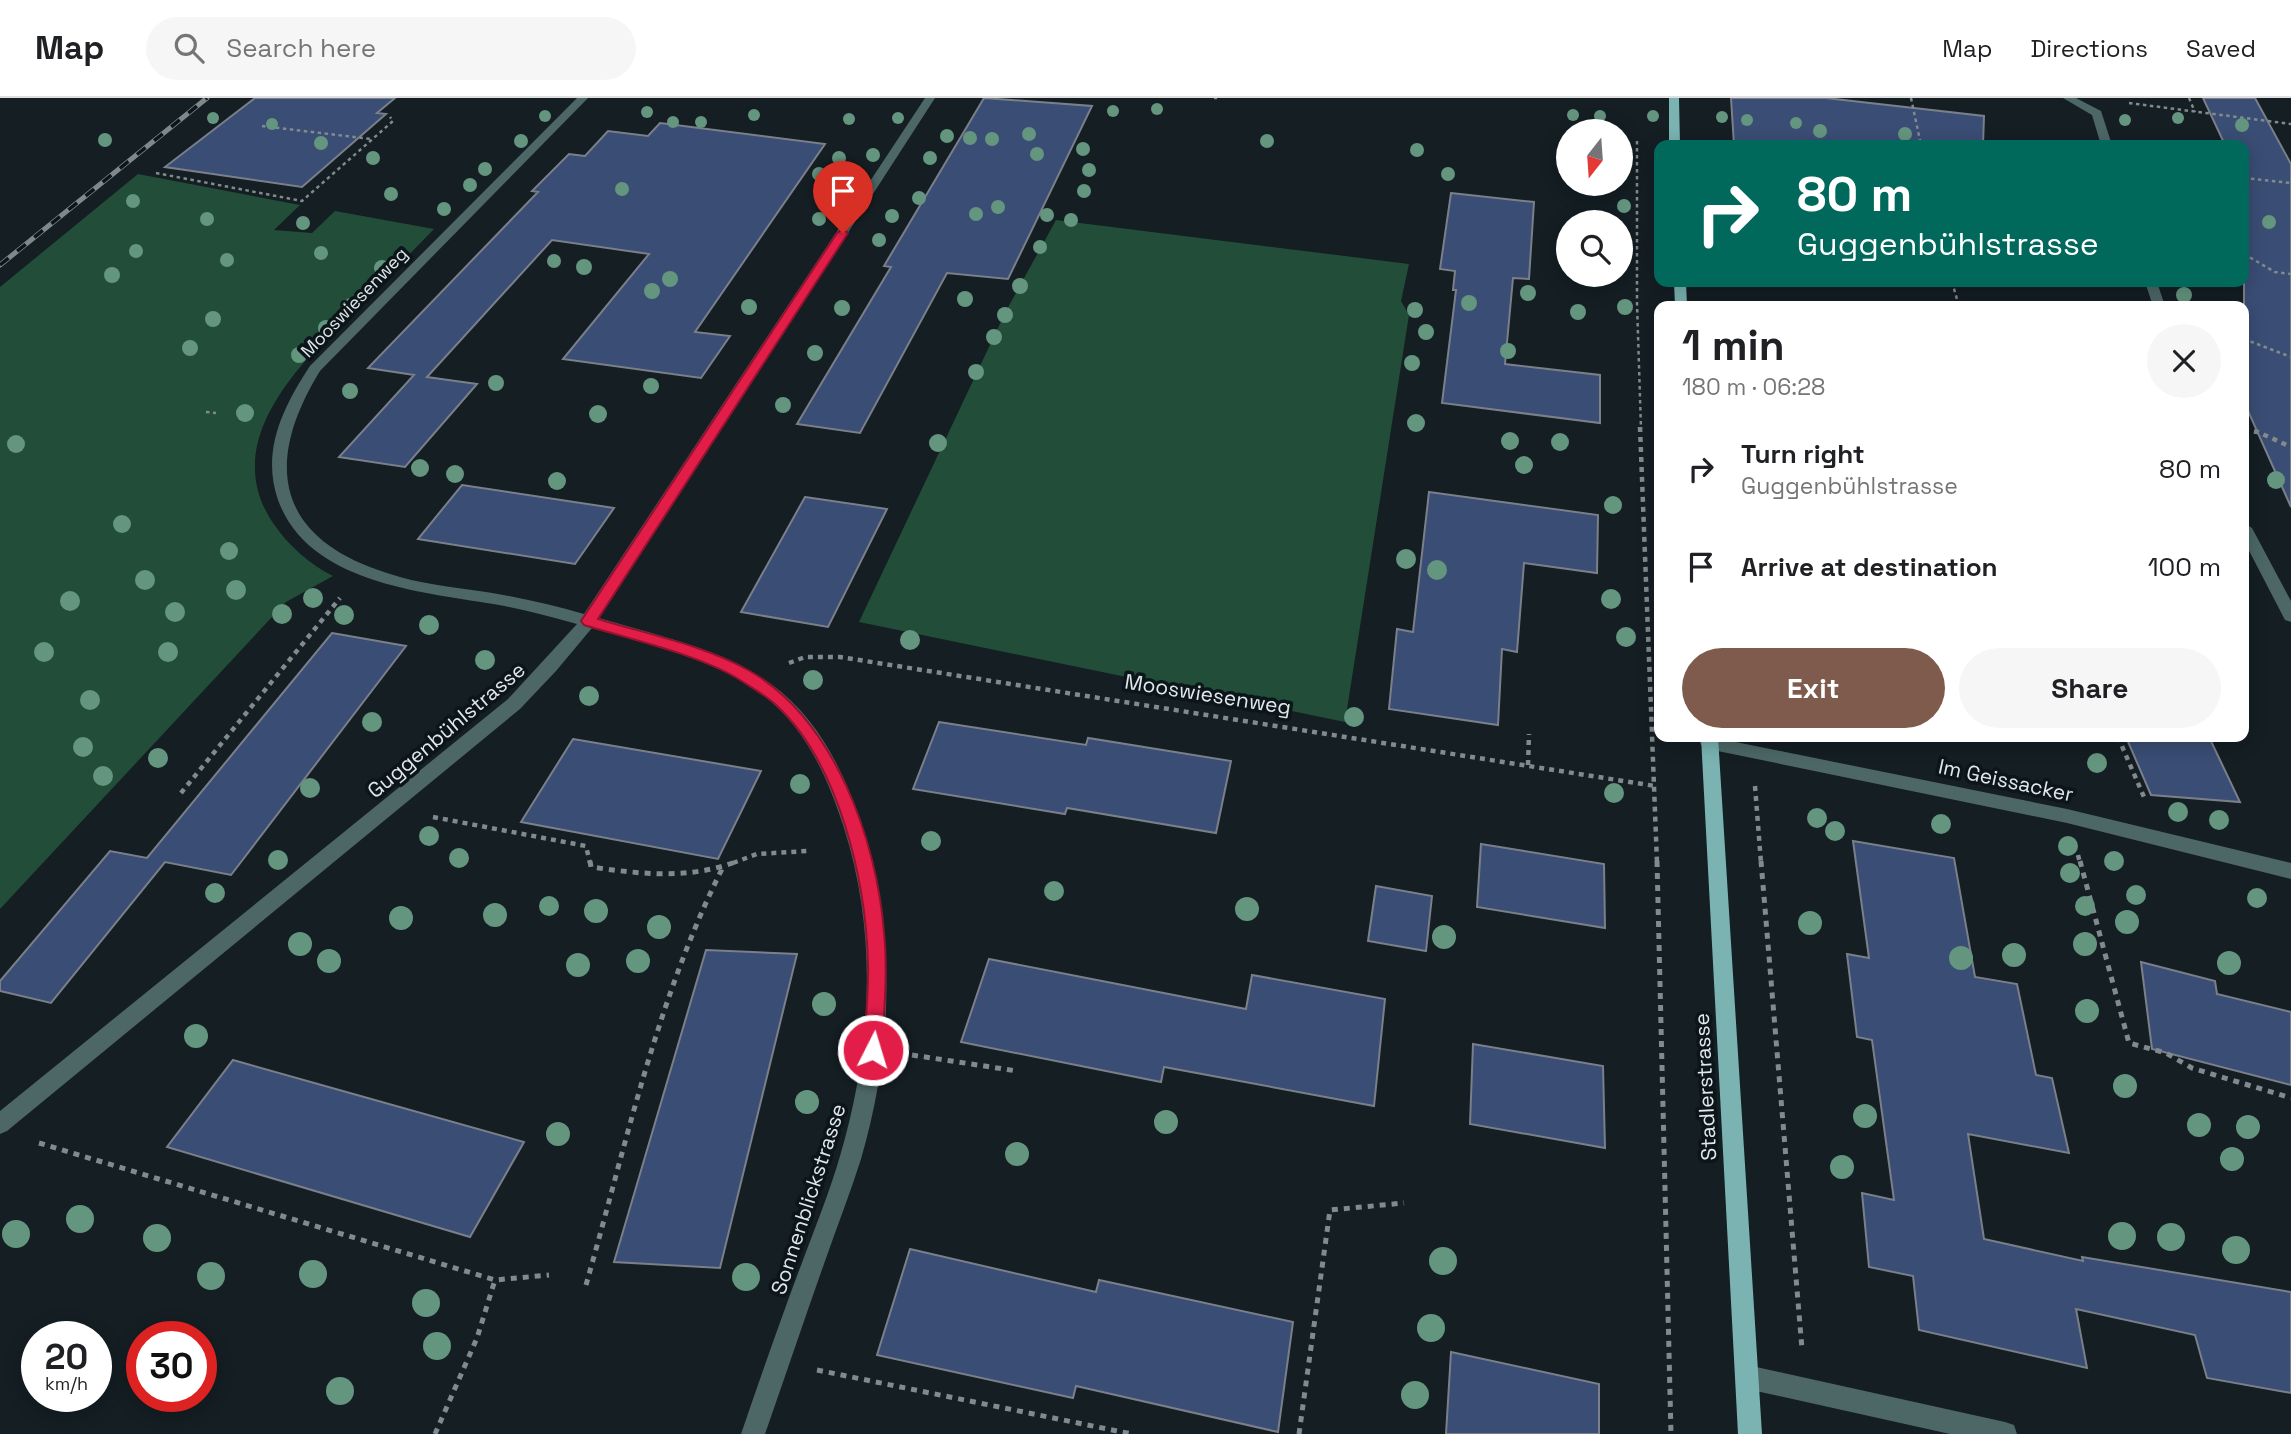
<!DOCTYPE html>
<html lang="en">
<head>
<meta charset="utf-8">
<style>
	:root { --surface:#fff; --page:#f6f6f6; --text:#202124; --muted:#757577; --line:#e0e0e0; --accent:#7e5b4c }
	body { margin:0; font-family:"Space Grotesk",sans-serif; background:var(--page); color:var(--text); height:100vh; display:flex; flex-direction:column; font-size:26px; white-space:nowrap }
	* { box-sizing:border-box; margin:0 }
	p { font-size:23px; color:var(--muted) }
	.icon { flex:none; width:38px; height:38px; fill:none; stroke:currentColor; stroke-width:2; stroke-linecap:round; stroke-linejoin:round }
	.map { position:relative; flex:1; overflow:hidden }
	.sheet { position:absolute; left:1654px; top:203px; width:595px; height:441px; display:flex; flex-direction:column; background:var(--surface); border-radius:14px; box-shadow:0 4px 18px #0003 }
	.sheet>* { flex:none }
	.hud { position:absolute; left:1654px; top:42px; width:595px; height:147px; border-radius:14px; box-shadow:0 4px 18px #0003; background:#00695c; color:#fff; overflow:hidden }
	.needle { width:46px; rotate:197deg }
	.controls { position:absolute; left:1556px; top:21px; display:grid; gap:14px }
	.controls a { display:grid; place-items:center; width:77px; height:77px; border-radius:50%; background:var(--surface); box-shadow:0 4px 18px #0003; font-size:35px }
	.speed { position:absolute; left:21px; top:1223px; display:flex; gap:14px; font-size:35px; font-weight:700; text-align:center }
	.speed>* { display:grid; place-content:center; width:91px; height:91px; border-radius:50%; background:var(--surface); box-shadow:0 4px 18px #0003; line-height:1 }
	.speed small { font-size:18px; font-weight:400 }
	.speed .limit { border:10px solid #d22; background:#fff; color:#111 }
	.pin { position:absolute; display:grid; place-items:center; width:60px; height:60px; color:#fff; margin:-72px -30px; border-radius:50% 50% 50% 0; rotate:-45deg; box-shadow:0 0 7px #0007 }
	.pin .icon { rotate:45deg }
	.me { position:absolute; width:77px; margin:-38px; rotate:5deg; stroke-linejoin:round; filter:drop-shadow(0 0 5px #0008) }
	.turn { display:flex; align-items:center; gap:24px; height:147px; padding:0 28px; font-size:32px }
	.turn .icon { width:91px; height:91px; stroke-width:2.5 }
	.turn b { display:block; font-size:49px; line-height:60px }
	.round { display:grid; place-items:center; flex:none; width:74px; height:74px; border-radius:37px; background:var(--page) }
	.head { display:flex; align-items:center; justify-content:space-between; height:119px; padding:0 28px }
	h1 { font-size:42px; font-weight:700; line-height:52px }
	.primary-button { display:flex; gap:14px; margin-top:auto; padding:14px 28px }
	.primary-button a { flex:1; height:80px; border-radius:42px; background:var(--accent); color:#fff; font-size:28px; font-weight:700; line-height:80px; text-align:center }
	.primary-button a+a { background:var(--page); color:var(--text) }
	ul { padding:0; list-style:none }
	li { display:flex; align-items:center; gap:21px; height:98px; padding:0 28px }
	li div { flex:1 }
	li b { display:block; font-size:26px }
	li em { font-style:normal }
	header { display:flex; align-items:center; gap:42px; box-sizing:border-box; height:98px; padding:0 35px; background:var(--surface); border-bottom:2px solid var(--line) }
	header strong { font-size:33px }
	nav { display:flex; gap:38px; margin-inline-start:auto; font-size:24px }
	.search { width:490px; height:63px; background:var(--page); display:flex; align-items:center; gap:18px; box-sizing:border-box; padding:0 24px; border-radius:38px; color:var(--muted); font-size:26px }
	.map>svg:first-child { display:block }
	.green { fill:#224d38 }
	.building { fill:#3a4d74; stroke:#7a7f8a; stroke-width:2 }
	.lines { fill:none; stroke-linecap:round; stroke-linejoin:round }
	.path-far2 { stroke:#818a8e; stroke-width:2.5; stroke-dasharray:3.5 3.5; stroke-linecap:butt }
	.path-far1 { stroke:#818a8e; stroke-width:4.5; stroke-dasharray:5 5; stroke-linecap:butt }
	.path { stroke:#818a8e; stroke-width:5; stroke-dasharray:6 6; stroke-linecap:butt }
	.minor { fill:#4c6766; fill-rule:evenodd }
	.major { fill:#7ab3b2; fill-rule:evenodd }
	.rail-casing { stroke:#7f888b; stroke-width:5 }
	.rail { stroke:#0b151a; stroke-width:3.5; stroke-dasharray:11; stroke-linecap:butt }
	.tree { fill:#64957f }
	.route { fill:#e11d48; stroke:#92132f; stroke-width:2 }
	.labels { text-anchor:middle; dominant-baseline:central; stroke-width:7; stroke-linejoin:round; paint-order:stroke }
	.far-street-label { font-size:18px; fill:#e1e8eb; stroke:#0b151a }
	.street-label { font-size:21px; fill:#e1e8eb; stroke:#0b151a }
</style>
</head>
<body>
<header>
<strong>Map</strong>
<div class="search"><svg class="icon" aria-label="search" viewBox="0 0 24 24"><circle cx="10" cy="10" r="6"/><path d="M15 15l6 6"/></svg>Search here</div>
<nav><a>Map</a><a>Directions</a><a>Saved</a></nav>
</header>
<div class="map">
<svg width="2291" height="1336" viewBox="0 0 2291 1336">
	<rect width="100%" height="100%" fill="#141e23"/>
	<path class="green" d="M138,76L300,107L274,132L312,135L335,113L434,131C408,158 381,185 355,211C301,265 218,343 273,425C288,447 309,466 333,478L286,504L0,811V189Z
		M1056,122L1409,166L1401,203L1409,217L1345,624L859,524L1006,213Z"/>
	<path class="building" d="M255,0H395L377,15L386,16L302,89L165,69Z
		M984,0L1092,8L1008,181L947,175L860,335L797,326L891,169L884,168Z
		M1731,0H1826L1984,18L1983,47H1734Z
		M2203,0H2255L2291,66V409L2244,304V47H2225Z
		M660,25L825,46L695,234L730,238L701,280L563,261L649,156L552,142L427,279L477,286L405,369L339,359L414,277L368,270L538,94L532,93L569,56L585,58L608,33L648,38Z
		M1451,95L1534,104L1529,181L1513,180L1505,266L1600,277V325L1442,305L1456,192H1453L1455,173L1440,171Z
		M462,387L614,410L575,466L418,441Z
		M1429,394L1598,417L1597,475L1524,465L1517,554L1502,551L1498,627L1389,611L1397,531L1413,534Z
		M805,399L887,411L828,529L741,514Z
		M332,535L406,548L231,777L165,764L51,905L0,893V883L110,753L147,760Z
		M939,624L1086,647L1088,640L1231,663L1216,735L1067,710L1065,716L913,691Z
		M2126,639H2209L2240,704L2151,697Z
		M573,641L761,673L718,761L521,724Z
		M1853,743L1954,760L1975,879L2017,886L2036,977L2052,980L2069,1055L1968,1036L1984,1141L2083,1163L2082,1159L2291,1194V1295L2207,1280L2195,1237L2076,1211L2087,1270L1919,1232L1913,1178L1869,1169L1862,1095L1894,1102L1872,942L1857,939L1847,856L1869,860Z
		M1481,746L1604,766L1605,830L1477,809Z
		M1376,788L1432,798L1426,853L1368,843Z
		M706,852L797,856L720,1170L614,1164Z
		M989,861L1246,911L1252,877L1385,901L1374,1008L1164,969L1161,984L961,944Z
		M2141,864L2215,883L2217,896L2291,914V987L2152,951Z
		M1473,946L1603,968L1605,1050L1470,1026Z
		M233,962L357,997L524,1044L470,1139L167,1049Z
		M910,1151L1096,1194L1099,1182L1293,1224L1278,1334L1076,1288L1073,1300L877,1257Z
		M1451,1254L1599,1286V1336H1446Z"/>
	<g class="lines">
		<path class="path-far2" d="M1214,0H1217
			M1911,0L1921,47
			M2189,0L2195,14
			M2129,5L2291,26
			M262,28L371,41
			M1637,43V205L1641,331
			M156,75L302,103L393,23L390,19
			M2244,80L2291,85
			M2244,156L2275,174L2291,176
			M1952,184L1959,208
			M2244,241L2291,259
			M206,314L216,315"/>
		<path class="path-far1" d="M1640,329L1657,765
			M2244,332L2258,334L2291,349
			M789,565L805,559H840L1655,688
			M2118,639L2144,699
			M1528,667L1529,636
			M1755,688L1761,765
			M181,695L340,500
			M433,719L586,748L590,765
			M2078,757L2080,765
			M733,765L757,756L807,753"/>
		<path class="path" d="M590,763L591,769C641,776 689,782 738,763
			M1657,763L1671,1336
			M1761,763L1802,1251
			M2080,763L2129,945L2166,955L2192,970L2291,1000
			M912,957L1017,973
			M39,1045L495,1182L549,1177
			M586,1187C626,1047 657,900 723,769
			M817,1272L1132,1336
			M435,1336L477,1240L495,1182
			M1299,1336L1330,1112L1404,1105"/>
		<path class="minor" d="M577,0H588L320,273C263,366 276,440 387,475C419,486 453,489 486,494C519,499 552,507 584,516L925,0H935L599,520C656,537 722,551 771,586C816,618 843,671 860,722C896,832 894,949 861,1061C850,1096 836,1131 824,1166C804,1222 785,1279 765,1336H741C761,1278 781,1220 803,1162C816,1127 830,1093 840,1058C872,950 878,837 844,730C828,680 806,630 763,597C715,561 648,546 592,530L556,573L520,611L7,1033L0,1036V1013L508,601L577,526C551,519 525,512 499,507C425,494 309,487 278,402C261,353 283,309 310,268Z
			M2063,0H2076L2101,13L2112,47H2101L2092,17Z
			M2145,184H2157L2165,208H2153Z
			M2244,425L2252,430L2291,503V524L2285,522L2244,443Z
			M1711,639L2067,711L2291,765V781L2067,725L1703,650L1700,645L1703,640Z
			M1747,1267L2005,1324L2014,1327L2017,1336H1950L1747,1291L1739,1287L1735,1279L1739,1271Z"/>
		<path class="major" d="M1669,0H1679L1680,47H1669Z
			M1674,184H1686L1687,208H1675Z
			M1701,639H1718L1762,1336H1738Z"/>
		<defs>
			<path id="rail" d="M0,167L207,0"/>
		</defs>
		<use href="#rail" class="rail-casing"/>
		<use href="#rail" class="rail"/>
	</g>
	<g class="tree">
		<circle cx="1157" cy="11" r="6"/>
		<circle cx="1113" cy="13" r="6"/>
		<circle cx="647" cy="14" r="6"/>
		<circle cx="754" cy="17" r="6"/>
		<circle cx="1573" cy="17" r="6"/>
		<circle cx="545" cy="18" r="6"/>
		<circle cx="1600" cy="18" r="6"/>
		<circle cx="1653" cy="18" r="6"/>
		<circle cx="1722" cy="19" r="6"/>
		<circle cx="213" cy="20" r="6"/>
		<circle cx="898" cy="20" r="6"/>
		<circle cx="2178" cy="20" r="6"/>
		<circle cx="849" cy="21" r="6"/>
		<circle cx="1747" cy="22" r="6"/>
		<circle cx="2125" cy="22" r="6"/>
		<circle cx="673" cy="24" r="6"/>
		<circle cx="701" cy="24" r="6"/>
		<circle cx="1796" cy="25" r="6"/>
		<circle cx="272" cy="26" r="6"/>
		<circle cx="2242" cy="27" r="7"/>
		<circle cx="1820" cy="33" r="7"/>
		<circle cx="1029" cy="36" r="7"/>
		<circle cx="1905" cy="36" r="7"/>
		<circle cx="947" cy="38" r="7"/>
		<circle cx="970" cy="40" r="7"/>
		<circle cx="992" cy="41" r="7"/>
		<circle cx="105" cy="42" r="7"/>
		<circle cx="521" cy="43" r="7"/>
		<circle cx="1267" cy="43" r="7"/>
		<circle cx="321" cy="45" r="7"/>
		<circle cx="1083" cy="51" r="7"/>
		<circle cx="1417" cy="52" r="7"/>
		<circle cx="1037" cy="56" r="7"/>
		<circle cx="873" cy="57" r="7"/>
		<circle cx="373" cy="60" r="7"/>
		<circle cx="839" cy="60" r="7"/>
		<circle cx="930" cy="60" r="7"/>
		<circle cx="485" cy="71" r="7"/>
		<circle cx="1089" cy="72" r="7"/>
		<circle cx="819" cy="76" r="7"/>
		<circle cx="1448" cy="76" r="7"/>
		<circle cx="470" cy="87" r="7"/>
		<circle cx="853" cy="87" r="7"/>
		<circle cx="622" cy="91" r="7"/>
		<circle cx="1084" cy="93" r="7"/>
		<circle cx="391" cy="96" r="7"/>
		<circle cx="919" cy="100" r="7"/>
		<circle cx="133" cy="103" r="7"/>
		<circle cx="1624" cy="108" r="7"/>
		<circle cx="998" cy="109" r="7"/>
		<circle cx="444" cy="111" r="7"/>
		<circle cx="976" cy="116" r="7"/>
		<circle cx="1047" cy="117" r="7"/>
		<circle cx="892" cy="118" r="7"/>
		<circle cx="207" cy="121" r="7"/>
		<circle cx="819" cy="121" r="7"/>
		<circle cx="1071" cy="122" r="7"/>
		<circle cx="2269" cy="124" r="7"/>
		<circle cx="303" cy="125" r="7"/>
		<circle cx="879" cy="142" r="7"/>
		<circle cx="1040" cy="149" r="7"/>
		<circle cx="136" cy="153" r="7"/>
		<circle cx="321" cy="155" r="7"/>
		<circle cx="227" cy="162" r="7"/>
		<circle cx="554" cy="163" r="7"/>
		<circle cx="584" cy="169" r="8"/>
		<circle cx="382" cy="170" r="8"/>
		<circle cx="112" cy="177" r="8"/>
		<circle cx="670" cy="181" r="8"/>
		<circle cx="1020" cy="188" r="8"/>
		<circle cx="652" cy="193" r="8"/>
		<circle cx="1528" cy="195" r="8"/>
		<circle cx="2184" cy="197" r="8"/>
		<circle cx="965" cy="201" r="8"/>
		<circle cx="1469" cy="205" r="8"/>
		<circle cx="351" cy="208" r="8"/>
		<circle cx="749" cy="209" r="8"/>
		<circle cx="1625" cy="209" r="8"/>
		<circle cx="842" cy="210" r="8"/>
		<circle cx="1415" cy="212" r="8"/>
		<circle cx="1578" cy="214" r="8"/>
		<circle cx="1005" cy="217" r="8"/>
		<circle cx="213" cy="221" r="8"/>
		<circle cx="326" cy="230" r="8"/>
		<circle cx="1426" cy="234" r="8"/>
		<circle cx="994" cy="239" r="8"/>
		<circle cx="190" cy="250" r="8"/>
		<circle cx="1508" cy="253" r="8"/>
		<circle cx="815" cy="255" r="8"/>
		<circle cx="299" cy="257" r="8"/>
		<circle cx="1412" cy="265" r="8"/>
		<circle cx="976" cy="274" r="8"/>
		<circle cx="496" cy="285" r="8"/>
		<circle cx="651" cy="288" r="8"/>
		<circle cx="350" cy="293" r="8"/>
		<circle cx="783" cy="307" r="8"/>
		<circle cx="245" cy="315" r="9"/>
		<circle cx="598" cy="316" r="9"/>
		<circle cx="1416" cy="325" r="9"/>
		<circle cx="1510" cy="343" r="9"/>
		<circle cx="1560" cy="344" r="9"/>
		<circle cx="938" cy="345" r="9"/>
		<circle cx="16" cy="346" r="9"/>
		<circle cx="1524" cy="367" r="9"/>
		<circle cx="420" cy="370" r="9"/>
		<circle cx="455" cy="376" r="9"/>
		<circle cx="2276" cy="382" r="9"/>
		<circle cx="557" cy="383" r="9"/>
		<circle cx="1613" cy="407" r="9"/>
		<circle cx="122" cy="426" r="9"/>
		<circle cx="229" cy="453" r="9"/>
		<circle cx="1406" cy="461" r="10"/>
		<circle cx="1437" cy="472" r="10"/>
		<circle cx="145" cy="482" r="10"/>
		<circle cx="236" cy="492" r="10"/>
		<circle cx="313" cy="500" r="10"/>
		<circle cx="1611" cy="501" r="10"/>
		<circle cx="70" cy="503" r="10"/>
		<circle cx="175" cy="514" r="10"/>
		<circle cx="282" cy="516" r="10"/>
		<circle cx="344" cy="517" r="10"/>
		<circle cx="429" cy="527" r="10"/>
		<circle cx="1626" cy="539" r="10"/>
		<circle cx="910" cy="542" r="10"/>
		<circle cx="44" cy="554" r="10"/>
		<circle cx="168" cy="554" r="10"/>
		<circle cx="485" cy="562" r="10"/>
		<circle cx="813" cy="582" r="10"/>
		<circle cx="589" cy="598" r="10"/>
		<circle cx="90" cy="602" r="10"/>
		<circle cx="1354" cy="619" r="10"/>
		<circle cx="372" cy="624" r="10"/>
		<circle cx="83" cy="649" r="10"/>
		<circle cx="158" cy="660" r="10"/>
		<circle cx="2097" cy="665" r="10"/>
		<circle cx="103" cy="678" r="10"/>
		<circle cx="800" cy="686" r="10"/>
		<circle cx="310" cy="690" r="10"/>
		<circle cx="1614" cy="695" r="10"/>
		<circle cx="2178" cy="714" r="10"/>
		<circle cx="1817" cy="720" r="10"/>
		<circle cx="2219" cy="722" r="10"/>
		<circle cx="1941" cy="726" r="10"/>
		<circle cx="1835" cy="733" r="10"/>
		<circle cx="429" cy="738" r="10"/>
		<circle cx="931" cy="743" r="10"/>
		<circle cx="2068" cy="748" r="10"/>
		<circle cx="459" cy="760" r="10"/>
		<circle cx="278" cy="762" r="10"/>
		<circle cx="2114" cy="763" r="10"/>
		<circle cx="2070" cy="775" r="10"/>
		<circle cx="1054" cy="793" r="10"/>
		<circle cx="215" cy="795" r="10"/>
		<circle cx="2136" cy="797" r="10"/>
		<circle cx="2257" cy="800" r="10"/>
		<circle cx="549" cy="808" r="10"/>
		<circle cx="2085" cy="808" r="10"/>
		<circle cx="1247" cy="811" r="12"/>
		<circle cx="596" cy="813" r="12"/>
		<circle cx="495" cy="817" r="12"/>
		<circle cx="401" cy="820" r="12"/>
		<circle cx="2127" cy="824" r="12"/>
		<circle cx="1810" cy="825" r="12"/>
		<circle cx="659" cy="829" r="12"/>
		<circle cx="1444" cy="839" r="12"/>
		<circle cx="300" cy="846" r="12"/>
		<circle cx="2085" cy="846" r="12"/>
		<circle cx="2014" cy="857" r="12"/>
		<circle cx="1961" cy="860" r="12"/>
		<circle cx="329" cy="863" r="12"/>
		<circle cx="638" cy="863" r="12"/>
		<circle cx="2229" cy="865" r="12"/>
		<circle cx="578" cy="867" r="12"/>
		<circle cx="824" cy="906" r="12"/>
		<circle cx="2087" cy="913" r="12"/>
		<circle cx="196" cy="938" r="12"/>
		<circle cx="2125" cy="988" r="12"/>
		<circle cx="807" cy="1004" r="12"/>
		<circle cx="1865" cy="1018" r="12"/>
		<circle cx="1166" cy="1024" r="12"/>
		<circle cx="2199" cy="1027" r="12"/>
		<circle cx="2248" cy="1029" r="12"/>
		<circle cx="558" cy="1036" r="12"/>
		<circle cx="1017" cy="1056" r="12"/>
		<circle cx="2232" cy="1061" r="12"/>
		<circle cx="1842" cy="1069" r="12"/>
		<circle cx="80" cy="1121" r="14"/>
		<circle cx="16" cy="1136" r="14"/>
		<circle cx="2122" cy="1138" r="14"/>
		<circle cx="2171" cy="1139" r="14"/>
		<circle cx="157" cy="1140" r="14"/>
		<circle cx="2236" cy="1152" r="14"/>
		<circle cx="1443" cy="1163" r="14"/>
		<circle cx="313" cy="1176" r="14"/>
		<circle cx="211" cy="1178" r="14"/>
		<circle cx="746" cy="1179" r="14"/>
		<circle cx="426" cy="1205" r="14"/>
		<circle cx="1431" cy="1230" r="14"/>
		<circle cx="437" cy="1248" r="14"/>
		<circle cx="340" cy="1293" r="14"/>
		<circle cx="1415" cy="1297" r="14"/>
	</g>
	<path class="route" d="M843,131L848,135L598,521C647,536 703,547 748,572C834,620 877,742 884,835C888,874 884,913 882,952L880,958L873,960L867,958L864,952C865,924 869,895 868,866C866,783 839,664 775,606C765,597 751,589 740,582C701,557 629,541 584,527L581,523L837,135Z"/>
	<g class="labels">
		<g class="far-street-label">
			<text transform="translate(354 204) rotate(-46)">Mooswiesenweg</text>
		</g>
		<g class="street-label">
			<text transform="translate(1208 596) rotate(9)">Mooswiesenweg</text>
			<text transform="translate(446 632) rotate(-40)">Guggenbühlstrasse</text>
			<text transform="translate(2006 682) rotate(12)">Im Geissacker</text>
			<text transform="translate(1705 989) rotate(-93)">Stadlerstrasse</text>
			<text transform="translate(808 1101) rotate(-72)">Sonnenblickstrasse</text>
		</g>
	</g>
</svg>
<div class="controls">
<a><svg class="needle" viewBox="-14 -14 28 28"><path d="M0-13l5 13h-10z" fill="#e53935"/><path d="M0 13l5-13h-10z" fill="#757577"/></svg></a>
<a><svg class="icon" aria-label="search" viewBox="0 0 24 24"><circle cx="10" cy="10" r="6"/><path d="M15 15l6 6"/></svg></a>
</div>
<div class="speed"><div>20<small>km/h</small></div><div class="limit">30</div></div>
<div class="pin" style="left:843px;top:135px;background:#d93025"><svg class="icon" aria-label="arrive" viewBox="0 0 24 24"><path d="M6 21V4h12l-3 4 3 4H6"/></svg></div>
<svg class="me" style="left:873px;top:952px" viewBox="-20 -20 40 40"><circle r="17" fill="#e11d48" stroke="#fff" stroke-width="3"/><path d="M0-11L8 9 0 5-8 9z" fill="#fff"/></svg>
<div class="hud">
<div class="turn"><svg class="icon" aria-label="right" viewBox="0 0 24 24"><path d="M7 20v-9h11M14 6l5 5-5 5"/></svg><div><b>80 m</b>Guggenbühlstrasse</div></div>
</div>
<section class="sheet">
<div class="head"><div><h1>1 min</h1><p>180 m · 06:28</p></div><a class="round"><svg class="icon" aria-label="close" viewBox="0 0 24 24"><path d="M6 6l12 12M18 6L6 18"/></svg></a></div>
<ul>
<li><svg class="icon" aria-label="right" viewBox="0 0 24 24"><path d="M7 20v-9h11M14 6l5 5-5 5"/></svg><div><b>Turn right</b><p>Guggenbühlstrasse</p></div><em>80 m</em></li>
<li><svg class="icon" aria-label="arrive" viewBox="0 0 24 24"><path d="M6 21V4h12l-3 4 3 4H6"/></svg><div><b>Arrive at destination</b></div><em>100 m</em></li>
</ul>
<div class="primary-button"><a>Exit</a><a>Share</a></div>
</section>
</div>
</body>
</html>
